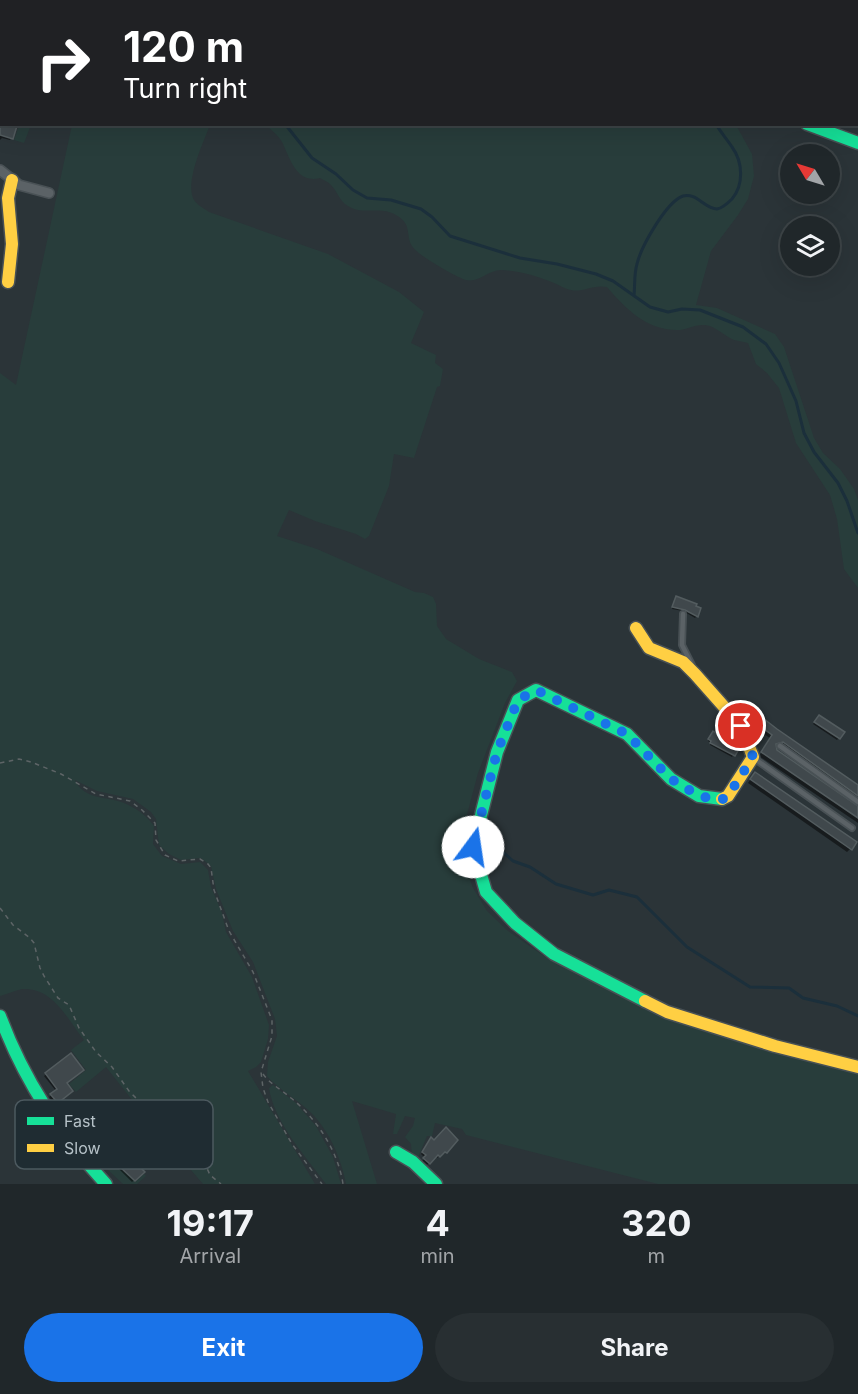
<!DOCTYPE html>
<html lang="en">
<head>
<meta charset="utf-8">
<style>
	:root { --surface:#20272a; --page:#282f32; --text:#f1f3f6; --muted:#a2a5a8; --line:#3d4447; --accent:#1a73e8 }
	body { margin:0; font-family:Inter,sans-serif; background:var(--page); color:var(--text); height:100vh; display:flex; flex-direction:column; font-size:22px; white-space:nowrap }
	* { box-sizing:border-box; margin:0 }
	p { font-size:20px; color:var(--muted) }
	.icon { flex:none; width:33px; height:33px; fill:none; stroke:currentColor; stroke-width:2; stroke-linecap:round; stroke-linejoin:round }
	.map { position:relative; height:1184px; overflow:hidden }
	.sheet { display:flex; flex-direction:column; background:var(--surface); flex:1 }
	.sheet>* { flex:none }
	.guide { position:absolute; left:0px; top:0px; width:858px; height:126px; box-shadow:0 6px 24px #0002,0 0 0 2px var(--line); background:#202124; color:#fff; overflow:hidden }
	.needle { width:39px; rotate:308deg }
	.fabs { position:absolute; left:780px; top:144px; display:grid; gap:12px }
	.fabs a { display:grid; place-items:center; width:60px; height:60px; border-radius:50%; background:var(--surface); box-shadow:0 6px 24px #0002,0 0 0 2px var(--line); font-size:30px }
	.pin { position:absolute; display:grid; place-items:center; width:51px; height:51px; color:#fff; margin:-26px; border:3px solid #fff; border-radius:50%; box-shadow:0 2px 6px #0007 }
	.me { position:absolute; width:66px; margin:-33px; rotate:14deg; stroke-linejoin:round; filter:drop-shadow(0 0 4px #0008) }
	.turn { display:flex; align-items:center; gap:21px; height:126px; padding:0 24px; font-size:27px }
	.turn .icon { width:78px; height:78px; stroke-width:2.5 }
	.turn b { display:block; font-size:42px; line-height:51px }
	.eta { display:flex; justify-content:space-evenly; align-items:center; height:102px; text-align:center }
	.eta b { font-size:36px; font-weight:700; line-height:42px }
	.cta { display:flex; gap:12px; margin-top:auto; padding:12px 24px }
	.cta a { flex:1; height:69px; border-radius:36px; background:var(--accent); color:#fff; font-size:24px; font-weight:700; line-height:69px; text-align:center }
	.cta a+a { background:var(--page); color:var(--text) }
	.map>svg:first-child { display:block }
	.green { fill:#283d3b }
	.shadow { fill:#0007 }
	.lines { fill:none; stroke-linecap:round; stroke-linejoin:round }
	.stream { stroke:#1b2f3b; stroke-width:3 }
	.building { fill:#40484c; stroke:#535c5f; stroke-width:1.5 }
	.lane-casing { stroke:#495155; stroke-width:8 }
	.street-casing { stroke:#495155; stroke-width:12 }
	.fast-casing { stroke:#495155; stroke-width:15 }
	.slow-casing { stroke:#495155; stroke-width:15 }
	.path { stroke:#5d6466; stroke-width:1.5; stroke-dasharray:4.5 4.5; stroke-linecap:butt }
	.lane { stroke:#5b6266; stroke-width:4.5 }
	.street { stroke:#5b6266; stroke-width:9 }
	.fast { stroke:#16e098; stroke-width:12 }
	.slow { stroke:#ffcf43; stroke-width:12 }
	.route { stroke:#1a73e8; stroke-width:10; stroke-dasharray:0 18 }
	.key { fill:#1f2c32; stroke:#4c595f; stroke-width:1.5 }
	.key-label { font-size:16px; fill:#b6c2c8 }
</style>
</head>
<body>
<div class="map">
<svg width="858" height="1184" viewBox="0 0 858 1184">
	<rect width="100%" height="100%" fill="#2b3438"/>
	<path class="green" d="M171,0H394L171,1Z
		M17,125H31L24,143L14,140L19,126Z
		M72,125H210C204,141 184,183 194,200C197,205 205,209 209,212L328,254L399,292L424,312L411,343L436,355L435,363L443,369L440,386L437,387L414,458L394,454L389,486L369,536L365,539L356,534L315,521L289,510L277,536L317,549L415,592L424,593L433,597L436,604L437,626L446,639L479,659L512,672L517,681L505,703L478,773L464,826L463,842L467,871L473,888L487,911L508,931L544,956L645,1007L858,1069V1184H658L466,1135L462,1129L435,1123L432,1136H427L417,1160L412,1156L411,1144L405,1137L413,1126L415,1118L405,1116L397,1134H393L396,1114L352,1101L377,1184H346C341,1158 328,1127 307,1109C295,1098 278,1089 267,1076L268,1062L277,1036L275,1019L253,962L233,931L216,889L211,866L201,858L181,860L169,854L159,845L156,819L151,812L133,799L97,791L75,780C84,800 106,796 124,803C136,808 146,815 154,826L153,844L162,856L181,864L200,862L208,870L211,887L222,913L226,932L252,977L269,1025L268,1039L261,1062L256,1067L248,1071L315,1184H203L149,1121L106,1067L76,1092L69,1084L86,1070L71,1050L84,1040C68,1020 53,987 23,989C16,990 7,994 0,996V373L16,385Z
		M266,125H736L752,154L754,176L748,199L738,215L711,251L696,305L717,308L775,334L784,347L814,438L823,453L840,469L854,489L858,500V588L844,569L837,519L830,495L796,443L779,388L767,373L756,364L748,343C744,342 739,341 734,340C724,336 716,326 705,325C695,324 687,330 677,330C646,330 625,308 607,287C593,284 582,293 571,290C565,289 559,285 554,283C537,276 519,271 501,270C488,270 479,283 466,280C456,277 417,255 412,246C405,234 413,225 396,215C380,205 363,216 348,206C339,201 338,192 331,185C329,182 323,180 320,178C296,184 290,158 282,142C278,135 271,130 266,125Z
		M273,1085L296,1103L316,1126L333,1157L341,1184H326C306,1157 274,1122 269,1088Z
		M115,1162L135,1182L144,1174L146,1176L137,1184H123L107,1169Z"/>
	<path class="shadow" d="M0,116L2,124L10,126L11,138L10,140L2,138L0,140Z
		M675,599L697,616L695,618L683,611L672,609Z
		M738,706L858,786V803L779,745L775,746L776,751L858,807V823L759,756L771,739L734,712Z
		M720,718L724,722L722,725L717,722Z
		M817,719L843,733L837,740L813,724Z
		M714,733L737,750L732,757L710,745L711,743L708,741Z
		M752,777L850,849L847,852L748,783Z
		M71,1055L65,1083L71,1091L55,1104L49,1097L56,1091L44,1076Z
		M145,1130L152,1139L169,1150L161,1157L156,1152L145,1161L141,1169L143,1172L132,1182L118,1168L120,1166L113,1158Z
		M456,1140L444,1154L442,1153L437,1158L435,1156L427,1165L422,1161L425,1158L421,1154L430,1141Z"/>
	<g class="lines">
		<path class="stream" d="M187,0L189,2
			M676,0V2
			M285,124L312,158L336,174L353,190L367,198L391,200L421,209L432,217L450,236L520,258L557,264L596,274L613,281L650,307L668,312L682,309L700,310L743,327L766,344L779,363L796,401L804,433L814,452L838,483L847,501L858,533
			M634,296C635,286 634,273 637,264C641,247 666,202 683,196C696,192 705,209 717,209C723,208 728,203 732,199C744,185 743,162 732,147C727,139 721,133 716,124
			M495,845L513,861L530,867L556,884L593,895L609,890L637,897L687,947L750,987L789,988L803,998L837,1006L858,1016"/>
	</g>
	<path class="building" d="M0,124L17,126L13,139L0,135Z
		M676,596L697,604L696,606L701,608L698,617L685,610L672,607Z
		M741,701L777,729L858,785V796L783,742L776,744L777,750L858,806V818L761,752L772,735L736,708Z
		M819,715L845,732L840,739L814,722Z
		M713,731L739,749L735,756L710,743L711,741L708,739Z
		M755,772L857,842L852,850L750,779Z
		M71,1053L84,1070L67,1083L73,1091L58,1103L50,1094L57,1089L45,1073Z
		M446,1127L458,1140L447,1153L445,1152L440,1157L438,1155L430,1164L423,1158L426,1155L422,1152L431,1137L434,1140Z
		M145,1128L152,1137L157,1133L171,1150L164,1157L159,1151L147,1161L149,1163L142,1169L145,1172L135,1181L118,1165L121,1163L114,1155Z"/>
	<g class="lines">
		<defs>
			<path id="lane" d="M683,614L682,645L692,665
				M780,746L858,802
				M755,759L852,828"/>
			<path id="street" d="M738,2V0
				M856,68L858,69
				M0,170L19,185L49,193"/>
			<path id="fast" d="M807,124L858,143
				M645,1001L554,954L515,923L486,892L473,847L497,752L518,700L536,690L627,734L671,779L699,796L722,799
				M0,1016C24,1081 59,1134 106,1184
				M396,1152L413,1162L436,1184"/>
			<path id="slow" d="M8,282L12,244L8,198L12,180
				M636,628L649,648L683,662L695,674L741,726L753,757L728,796L722,799
				M645,1001L667,1012L775,1046L858,1067"/>
		</defs>
		<use href="#lane" class="lane-casing"/>
		<use href="#street" class="street-casing"/>
		<use href="#fast" class="fast-casing"/>
		<use href="#slow" class="slow-casing"/>
		<path class="path" d="M0,763L19,759L31,762L61,774L96,794L130,801L142,810L155,823L156,840L165,855L178,861L200,859L208,864L211,868L214,890L229,931L253,972L272,1020V1036L261,1072L263,1088L268,1102L292,1144L322,1184
			M0,908L13,925L30,938L34,943L40,968L44,976L58,998L69,1005L79,1028L96,1052L112,1067L129,1091L163,1125L190,1141L199,1150L210,1175L221,1184
			M263,1074C270,1084 282,1090 291,1098C317,1119 338,1151 343,1184"/>
		<use href="#lane" class="lane"/>
		<use href="#street" class="street"/>
		<use href="#fast" class="fast"/>
		<use href="#slow" class="slow"/>
	</g>
	<g class="lines">
		<path class="route" d="M473,847L497,752L518,700L536,690L627,734L671,779L699,796L721,800L728,796L753,757L741,726"/>
	</g>
	<rect x="15" y="1100" width="198" height="69" rx="9" class="key"/>
	<rect x="27" y="1117" width="27" height="8" fill="#16e098"/>
	<rect x="27" y="1144" width="27" height="8" fill="#ffcf43"/>
	<g class="key-label">
		<text x="64" y="1127">Fast</text>
		<text x="64" y="1154">Slow</text>
	</g>
</svg>
<div class="fabs">
<a><svg class="needle" viewBox="-14 -14 28 28"><path d="M0-13l5 13h-10z" fill="#e53935"/><path d="M0 13l5-13h-10z" fill="#a2a5a8"/></svg></a>
<a><svg class="icon" aria-label="layers" viewBox="0 0 24 24"><path d="M12 4l9 5-9 5-9-5zM3 14l9 5 9-5"/></svg></a>
</div>
<div class="pin" style="left:741px;top:726px;background:#d93025"><svg class="icon" aria-label="arrive" viewBox="0 0 24 24"><path d="M6 21V4h12l-3 4 3 4H6"/></svg></div>
<svg class="me" style="left:473px;top:847px" viewBox="-20 -20 40 40"><circle r="19" fill="#fff"/><path d="M0-13L10 11 0 6-10 11z" fill="#1a73e8"/></svg>
<div class="guide">
<div class="turn"><svg class="icon" aria-label="right" viewBox="0 0 24 24"><path d="M7 20v-9h11M14 6l5 5-5 5"/></svg><div><b>120 m</b>Turn right</div></div>
</div>
</div>
<section class="sheet">
<div class="eta">
<div><b>19:17</b><p>Arrival</p></div>
<div><b>4</b><p>min</p></div>
<div><b>320</b><p>m</p></div>
</div>
<div class="cta"><a>Exit</a><a>Share</a></div>
</section>
</body>
</html>
